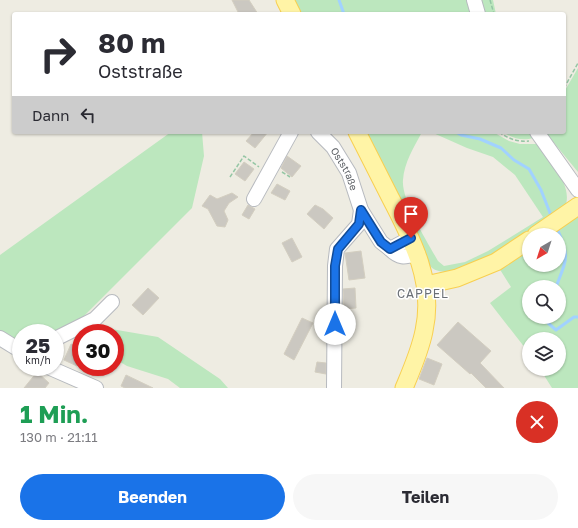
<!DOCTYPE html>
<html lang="de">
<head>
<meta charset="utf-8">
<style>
	:root { --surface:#fff; --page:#f7f7f7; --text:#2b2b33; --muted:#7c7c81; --accent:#1a73e8 }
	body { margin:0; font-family:"Golos Text",sans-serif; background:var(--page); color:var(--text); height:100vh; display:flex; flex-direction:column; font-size:15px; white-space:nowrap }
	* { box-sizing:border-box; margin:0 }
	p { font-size:13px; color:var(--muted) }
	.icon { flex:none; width:22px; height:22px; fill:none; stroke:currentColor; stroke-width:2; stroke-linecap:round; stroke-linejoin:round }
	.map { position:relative; height:388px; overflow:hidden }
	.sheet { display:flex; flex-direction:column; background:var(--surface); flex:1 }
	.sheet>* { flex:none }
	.top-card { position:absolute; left:12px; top:12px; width:554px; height:122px; border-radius:4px; box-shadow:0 1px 3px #0004; background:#fff; color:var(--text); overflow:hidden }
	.needle { width:26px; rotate:219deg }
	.buttons { position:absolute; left:522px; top:228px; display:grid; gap:8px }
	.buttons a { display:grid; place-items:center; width:44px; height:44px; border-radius:50%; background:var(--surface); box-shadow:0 1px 3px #0004; font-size:20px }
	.speed { position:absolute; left:12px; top:324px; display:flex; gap:8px; font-size:20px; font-weight:700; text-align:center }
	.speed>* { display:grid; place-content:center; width:52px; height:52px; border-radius:50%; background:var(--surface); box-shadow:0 1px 3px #0004; line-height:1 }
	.speed small { font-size:10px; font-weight:400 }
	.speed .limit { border:6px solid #d22; background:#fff; color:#111 }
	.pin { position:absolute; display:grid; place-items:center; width:34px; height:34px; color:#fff; margin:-41px -17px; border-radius:50% 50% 50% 0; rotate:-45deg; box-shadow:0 0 4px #0007 }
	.pin .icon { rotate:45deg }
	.me { position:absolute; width:44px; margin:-22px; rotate:0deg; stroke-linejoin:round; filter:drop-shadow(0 0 3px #0008) }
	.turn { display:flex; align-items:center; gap:14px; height:84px; padding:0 20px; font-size:18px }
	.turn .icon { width:52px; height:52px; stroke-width:2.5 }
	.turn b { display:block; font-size:28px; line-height:34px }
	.then { display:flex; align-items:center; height:38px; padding:0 20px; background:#0003; gap:8px; font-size:15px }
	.round { display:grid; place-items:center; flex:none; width:42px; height:42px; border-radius:21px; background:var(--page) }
	.head { display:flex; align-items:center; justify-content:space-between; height:68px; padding:0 20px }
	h1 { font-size:24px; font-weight:700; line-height:30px; color:#1e9e55 }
	.action { display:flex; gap:8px; margin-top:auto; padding:8px 20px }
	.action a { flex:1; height:46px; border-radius:24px; background:var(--accent); color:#fff; font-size:16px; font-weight:700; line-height:46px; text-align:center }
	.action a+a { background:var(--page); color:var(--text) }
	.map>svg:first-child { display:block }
	.green { fill:#bce7be; fill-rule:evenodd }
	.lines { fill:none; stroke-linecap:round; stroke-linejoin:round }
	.stream { stroke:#a1d2ff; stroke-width:3 }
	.building { fill:#cbc8c1; stroke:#d3cec0 }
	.minor-casing { stroke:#b7babf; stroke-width:16 }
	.major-casing { stroke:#f8cf50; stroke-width:19 }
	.path { stroke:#94c6a4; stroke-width:1.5; stroke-dasharray:4 2; stroke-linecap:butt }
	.minor { stroke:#fff; stroke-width:14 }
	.major { stroke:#fff4a6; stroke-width:17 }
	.route-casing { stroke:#114b97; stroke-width:10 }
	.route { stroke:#1a73e8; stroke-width:7 }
	.labels { text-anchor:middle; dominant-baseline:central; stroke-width:3; stroke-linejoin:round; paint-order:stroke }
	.street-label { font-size:10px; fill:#5a5e63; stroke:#fff }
	.quarter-label { font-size:12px; letter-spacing:1px; fill:#6b7076; stroke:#fff }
</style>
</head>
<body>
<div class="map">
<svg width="578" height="388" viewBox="0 0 578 388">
	<rect width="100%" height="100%" fill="#eeece2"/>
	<path class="green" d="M290,0H470L474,14H298Z
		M479,0H493L496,14H483Z
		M578,68V172L545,132H564V92Z
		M171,132H202L204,156L192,208L77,323L55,333H21V347L0,333V255Z
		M362,132H422C414,147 404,163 403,180C401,200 428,243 438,261L444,266L465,262L488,251L543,217L515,175L493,157L467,148L431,132H493L509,141L520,144H537C549,161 574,185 565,207C545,221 447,297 428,263Z
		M503,132H531L534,138C522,141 513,139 503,132Z
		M578,215V388H552L540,369H559V339H529V353L490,303L511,287L499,268L529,249V265H559V235H551ZM529,287H559V317H529Z
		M88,325L158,337L220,379L228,388H180L168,379L127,366L115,359V333H81V338L73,334Z"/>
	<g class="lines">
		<path class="stream" d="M339,0L344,14
			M456,132L461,135L480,139L501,148L514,160L529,169L541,190L552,218
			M556,287C567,258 570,258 557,228
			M548,317V323L556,330L574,317H578"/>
	</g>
	<path class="building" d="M232,0H249L258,14H239Z
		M254,132H268L255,148L246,141Z
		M287,156L301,166L292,177L281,168Z
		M244,162L254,169L245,181L235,174Z
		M277,184L290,191L285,200L271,193Z
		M232,193L238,197L229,203L224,211L228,220L225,227L217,226L208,209L202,206L210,195L217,199Z
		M248,205L255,209L249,219L242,215Z
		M315,205L323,209L333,218L324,229L307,214Z
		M292,238L302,257L292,262L282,243Z
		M361,251L365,278L349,280L345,253Z
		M148,288L159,298L143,315L132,305Z
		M355,288L356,308L344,309L343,289Z
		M302,318L313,323L294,360L284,354Z
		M458,322L491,351L480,363L504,388H486L471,373L470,374L437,345Z
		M71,344L81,349V358L77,366L64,360Z
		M427,358L442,364L434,385L419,379Z
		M317,362L326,363V374L315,372Z
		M37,372L49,383L45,388H24Z
		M126,375L153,388H125L121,386Z"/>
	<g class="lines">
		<defs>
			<g id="minor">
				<path d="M474,0L478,14"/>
				<path id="s1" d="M318,132L333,147L349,173L361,210L381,242L390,249L411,238"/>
				<path d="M537,132L578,190"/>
				<path d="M254,199L291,132"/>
				<path d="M390,249C400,259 405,257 418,254"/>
				<path d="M0,338L21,351"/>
				<path d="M55,339L95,319L112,302"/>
				<path d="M48,367L96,388"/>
				<path d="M334,388L335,266L337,249L359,224L361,210"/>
			</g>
			<path id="major" d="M285,0L292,14
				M357,132C368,154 379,175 390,197C412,239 435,282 424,331C420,351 412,369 404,388
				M536,235L578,206
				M426,285L457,278L496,262L529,240"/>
		</defs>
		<use href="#minor" class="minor-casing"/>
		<use href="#major" class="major-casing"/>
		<path class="path" d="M490,0L494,14
			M564,88L578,63
			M499,132C509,139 517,142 529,141
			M282,172L290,177
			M230,177L244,156L259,167"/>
		<use href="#minor" class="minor"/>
		<use href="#major" class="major"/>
	</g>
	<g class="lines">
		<defs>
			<path id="route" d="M335,324V266L338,249L359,224L361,210L381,242L390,249L411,238"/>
		</defs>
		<use href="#route" class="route-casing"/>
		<use href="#route" class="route"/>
	</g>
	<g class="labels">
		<g class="street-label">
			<text stroke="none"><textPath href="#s1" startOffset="46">Oststraße</textPath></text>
		</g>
		<g class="quarter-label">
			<text x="423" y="293">CAPPEL</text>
		</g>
	</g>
</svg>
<div class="buttons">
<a><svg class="needle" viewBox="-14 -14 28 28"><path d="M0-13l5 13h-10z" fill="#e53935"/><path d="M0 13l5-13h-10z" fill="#7c7c81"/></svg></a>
<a><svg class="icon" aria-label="search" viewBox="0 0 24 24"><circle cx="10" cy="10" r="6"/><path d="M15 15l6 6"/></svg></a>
<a><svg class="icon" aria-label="layers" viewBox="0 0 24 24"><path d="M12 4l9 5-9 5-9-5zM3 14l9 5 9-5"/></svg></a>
</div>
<div class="speed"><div>25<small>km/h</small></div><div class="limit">30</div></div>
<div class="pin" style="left:411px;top:238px;background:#d93025"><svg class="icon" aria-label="arrive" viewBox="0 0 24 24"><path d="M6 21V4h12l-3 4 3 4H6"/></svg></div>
<svg class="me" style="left:335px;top:324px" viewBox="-20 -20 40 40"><circle r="19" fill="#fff"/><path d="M0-13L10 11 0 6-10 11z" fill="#1a73e8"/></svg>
<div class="top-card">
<div class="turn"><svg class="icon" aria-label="right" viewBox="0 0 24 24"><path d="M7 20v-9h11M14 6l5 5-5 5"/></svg><div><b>80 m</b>Oststraße</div></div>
<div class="then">Dann<svg class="icon" aria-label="left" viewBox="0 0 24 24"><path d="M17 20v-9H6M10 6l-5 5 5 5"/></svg></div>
</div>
</div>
<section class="sheet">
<div class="head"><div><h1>1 Min.</h1><p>130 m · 21:11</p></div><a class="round" style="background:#d93025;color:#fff"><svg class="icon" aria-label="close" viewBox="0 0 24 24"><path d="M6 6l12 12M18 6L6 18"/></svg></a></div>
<div class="action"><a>Beenden</a><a>Teilen</a></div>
</section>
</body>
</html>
